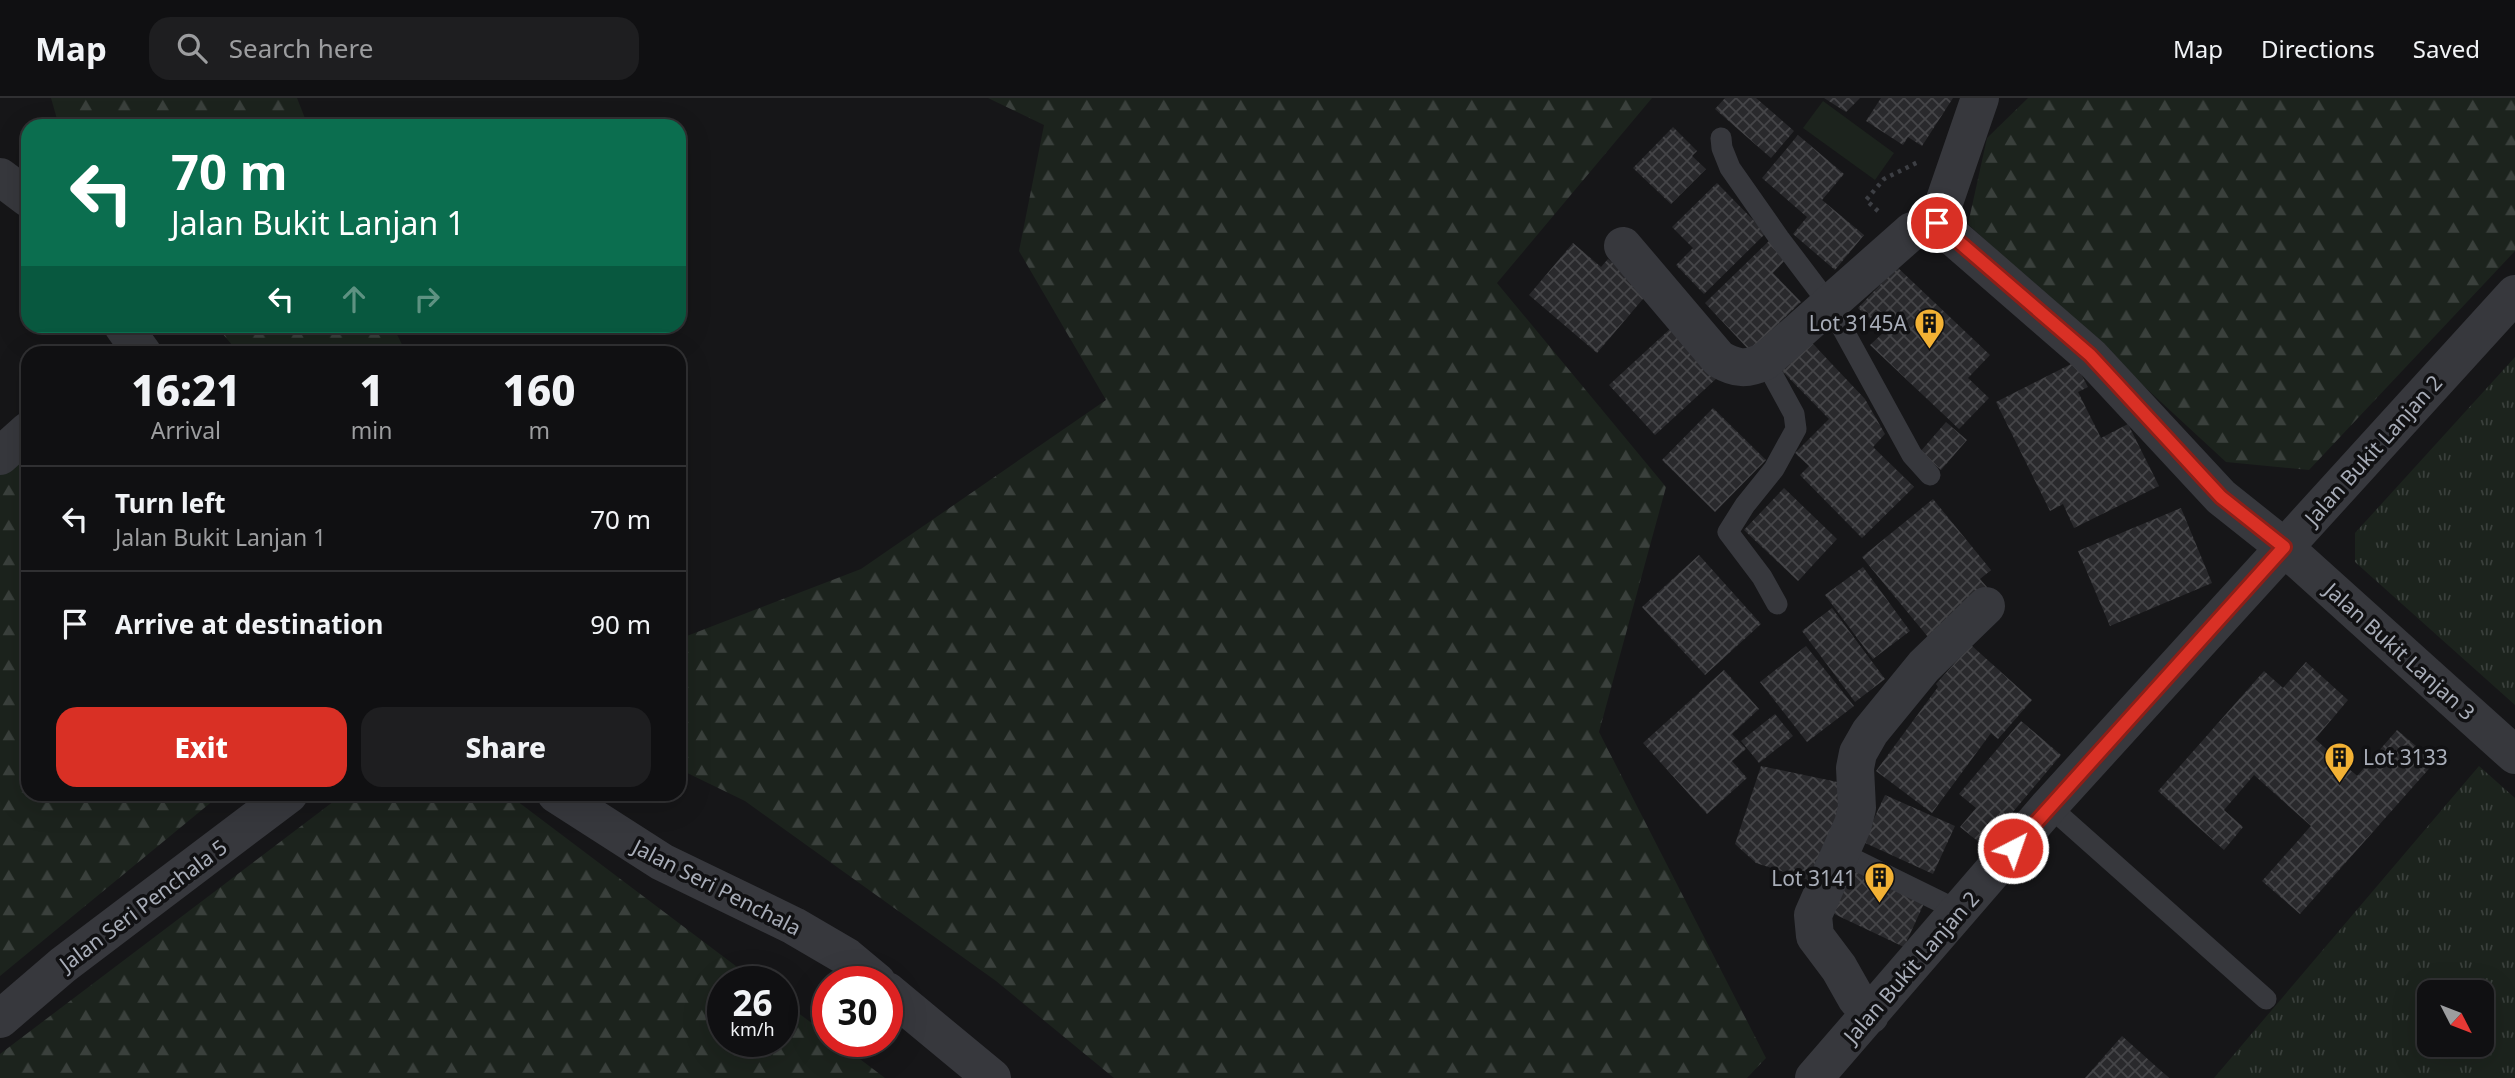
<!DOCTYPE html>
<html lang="en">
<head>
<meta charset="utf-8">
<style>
	:root { --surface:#101012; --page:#1e1e20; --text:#f1f3f6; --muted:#9c9d9f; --line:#303032; --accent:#d93025 }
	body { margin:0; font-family:"Noto Sans",sans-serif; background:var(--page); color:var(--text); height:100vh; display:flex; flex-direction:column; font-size:26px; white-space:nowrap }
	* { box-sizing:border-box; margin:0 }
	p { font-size:23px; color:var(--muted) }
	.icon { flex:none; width:38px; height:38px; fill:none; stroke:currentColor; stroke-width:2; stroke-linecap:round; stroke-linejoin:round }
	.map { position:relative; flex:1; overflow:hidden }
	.side { position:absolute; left:21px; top:248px; width:665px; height:455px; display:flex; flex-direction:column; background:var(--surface); border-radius:21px; box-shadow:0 7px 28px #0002,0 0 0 2px var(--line) }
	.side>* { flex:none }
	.guide { position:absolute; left:21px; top:21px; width:665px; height:214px; border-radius:21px; box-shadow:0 7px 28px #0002,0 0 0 2px var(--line); background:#0b6e4f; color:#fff; overflow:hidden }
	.needle { width:46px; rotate:132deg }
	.fabs { position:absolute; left:2417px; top:882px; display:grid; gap:14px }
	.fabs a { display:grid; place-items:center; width:77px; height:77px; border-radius:14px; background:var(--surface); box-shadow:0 7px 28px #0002,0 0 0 2px var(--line); font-size:35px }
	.speed { position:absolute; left:707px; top:868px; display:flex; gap:14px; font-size:35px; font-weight:700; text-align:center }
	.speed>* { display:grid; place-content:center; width:91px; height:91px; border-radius:50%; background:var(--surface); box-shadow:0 7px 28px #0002,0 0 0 2px var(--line); line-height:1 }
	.speed small { font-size:18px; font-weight:400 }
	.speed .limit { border:10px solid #d22; background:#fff; color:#111 }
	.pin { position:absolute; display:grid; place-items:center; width:60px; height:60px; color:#fff; margin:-30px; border:4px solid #fff; border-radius:50%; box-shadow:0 2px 7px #0007 }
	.me { position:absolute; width:77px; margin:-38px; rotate:41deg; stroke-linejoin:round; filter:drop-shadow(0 0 5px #0008) }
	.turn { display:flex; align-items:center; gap:24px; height:147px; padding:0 35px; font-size:32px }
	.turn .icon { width:91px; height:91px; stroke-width:2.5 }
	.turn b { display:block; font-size:49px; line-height:60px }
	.lanes { display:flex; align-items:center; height:66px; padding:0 35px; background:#0003; justify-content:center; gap:35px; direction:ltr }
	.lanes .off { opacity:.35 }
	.eta { display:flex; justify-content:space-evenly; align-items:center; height:119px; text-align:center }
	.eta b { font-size:42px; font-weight:800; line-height:49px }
	.action { display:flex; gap:14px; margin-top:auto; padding:14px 35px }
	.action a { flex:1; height:80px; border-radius:21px; background:var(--accent); color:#fff; font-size:28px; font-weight:800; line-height:80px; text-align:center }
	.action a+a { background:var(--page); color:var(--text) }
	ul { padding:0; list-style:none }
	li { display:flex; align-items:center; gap:21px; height:105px; padding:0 35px; border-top:2px solid var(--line) }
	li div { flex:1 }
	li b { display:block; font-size:26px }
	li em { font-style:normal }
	header { display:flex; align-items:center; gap:42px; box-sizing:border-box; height:98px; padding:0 35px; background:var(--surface); border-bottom:2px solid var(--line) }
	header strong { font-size:33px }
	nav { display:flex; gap:38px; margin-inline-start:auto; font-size:24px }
	.search { width:490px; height:63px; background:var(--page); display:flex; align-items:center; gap:18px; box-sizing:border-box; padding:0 24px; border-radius:21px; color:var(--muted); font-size:26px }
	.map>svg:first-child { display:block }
	.grass { fill:url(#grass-tufts); fill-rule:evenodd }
	.forest { fill:url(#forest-firs) }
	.pitch { fill:#1c231d }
	.building { fill:url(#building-cross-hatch) }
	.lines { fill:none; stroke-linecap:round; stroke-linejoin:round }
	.path { stroke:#3d3f44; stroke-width:4.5; stroke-dasharray:3.5 5; stroke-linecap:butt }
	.service { stroke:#37383d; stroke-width:21 }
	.minor { stroke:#37383d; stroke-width:38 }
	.tertiary { stroke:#37383d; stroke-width:38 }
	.route-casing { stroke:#8d1f18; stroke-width:18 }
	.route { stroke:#d93025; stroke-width:12 }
	.labels { text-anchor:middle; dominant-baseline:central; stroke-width:7; stroke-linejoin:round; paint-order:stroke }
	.poi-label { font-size:21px; fill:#a8adb8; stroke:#111113; text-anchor:end }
	.street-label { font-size:21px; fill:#a8adb8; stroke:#111113 }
</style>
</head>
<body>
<header>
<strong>Map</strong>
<div class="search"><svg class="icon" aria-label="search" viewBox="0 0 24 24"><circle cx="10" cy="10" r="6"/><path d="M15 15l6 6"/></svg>Search here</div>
<nav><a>Map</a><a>Directions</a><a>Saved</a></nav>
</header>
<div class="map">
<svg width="2515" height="980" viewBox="0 0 2515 980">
	<defs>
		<pattern id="grass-tufts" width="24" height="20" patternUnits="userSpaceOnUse" patternTransform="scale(1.75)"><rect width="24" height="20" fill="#1c231d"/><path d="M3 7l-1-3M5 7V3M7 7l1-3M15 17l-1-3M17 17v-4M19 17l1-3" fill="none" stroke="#3a403c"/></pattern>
		<pattern id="forest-firs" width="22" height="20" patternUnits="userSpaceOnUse" patternTransform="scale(1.75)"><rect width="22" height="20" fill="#1c231d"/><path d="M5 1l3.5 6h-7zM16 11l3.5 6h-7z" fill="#3a403c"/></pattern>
		<pattern id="building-cross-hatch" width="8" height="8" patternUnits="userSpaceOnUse" patternTransform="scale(1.75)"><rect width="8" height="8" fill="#29292c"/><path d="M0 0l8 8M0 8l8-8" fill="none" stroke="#454548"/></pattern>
	</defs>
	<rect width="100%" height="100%" fill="#161618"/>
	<path class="grass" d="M2515,259V607L2355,464V435Z
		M2479,668L2515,700V980H2214ZM2429,894H2482V947H2429Z"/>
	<path class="forest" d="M51,0H297L308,28H59Z
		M988,0H1652L1497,185L1666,389L1599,634L1766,960L1747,980H1114L996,883L745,703L679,671V541L861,471L1106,302L1019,153L1044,27Z
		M2028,0H2515V153L2309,372L2226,364L1968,126L1987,40Z
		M216,228H393L406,255H239Z
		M28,345V696L220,697L0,878V371Z
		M509,697L757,884H723V943H782V903L828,937V943H836L885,980H0V956L342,697Z"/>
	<path class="pitch" d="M1823,3L1894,55L1875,82L1803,30Z"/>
	<path class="building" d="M1725,0H1756L1794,33L1771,60L1715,11Z
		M1824,0H1860L1846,14Z
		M1881,0H1953L1922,48L1908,39L1903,47L1866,23Z
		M1673,29L1697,53L1692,58L1706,71L1671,106L1633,70Z
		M1798,37L1844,76L1822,102L1864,137L1835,172L1793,136L1807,119L1762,80Z
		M1717,85L1766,135L1704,196L1676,167L1693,150L1672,129Z
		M1770,142L1787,160L1773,175L1801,204L1750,253L1705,205Z
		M1573,145L1601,169L1608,161L1648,195L1597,255L1529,197Z
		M1897,169L1990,257L1968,280L1989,300L1959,331L1870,247L1884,234L1858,210Z
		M1671,230L1717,280L1655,337L1609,287Z
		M1812,245L1865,301L1885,336L1873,349L1914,389L1862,440L1800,377L1809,368L1795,355L1829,321L1781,272Z
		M2075,264L2088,289L2078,294L2101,340L2128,326L2159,388L2074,430L2063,406L2050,413L1996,304Z
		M1713,310L1766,362L1715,414L1662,362Z
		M1946,324L1967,342L1941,372L1920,354Z
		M1784,390L1837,441L1798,483L1744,432Z
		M1933,401L1991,472L1980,481L1987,489L1928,539L1862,459Z
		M2181,410L2212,485L2110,528L2078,453Z
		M1699,457L1761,526L1705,577L1642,509Z
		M1863,469L1910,533L1873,561L1825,497Z
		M1832,510L1885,581L1855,604L1802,533Z
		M1971,547L2032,602L1998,641L1991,635L1932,715L1876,673L1938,589L1936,586Z
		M1806,548L1854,608L1807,644L1760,584Z
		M2306,564L2348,602L2315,641L2357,678L2397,632L2435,664L2300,816L2262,783L2311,728L2254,677L2224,712L2243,729L2224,752L2158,693L2264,573L2283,590Z
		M1724,572L1759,611L1732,636L1746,651L1732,663L1747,680L1707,716L1643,645Z
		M1775,616L1793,638L1759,665L1741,643Z
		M2021,623L2061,657L1984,748L1960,729L1976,710L1959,696Z
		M1761,668L1847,686L1815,784L1756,765L1735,746Z
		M1885,697L1955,728L1933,776L1863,744Z
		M1853,765L1927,799L1904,849L1830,814Z
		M2122,938L2169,980H2085Z"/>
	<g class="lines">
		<path class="path" d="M1878,113L1866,102L1884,81L1918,64"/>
		<path class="service" d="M1721,40L1722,50L1730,70L1779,140L1829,206L1912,357L1930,377
			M1765,263L1794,316L1796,331L1774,371L1745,407L1728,434L1762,479L1777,506
			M2049,708L2266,901
			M1839,754L1959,813"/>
		<path class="minor" d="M1937,125L2090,258L2221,399L2284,449L2515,657
			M1937,125L1980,0
			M1623,148L1719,261C1736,271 1747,272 1765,263L1912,133L1937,125
			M0,358L28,333
			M1870,917L1856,900L1839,870L1815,838L1813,817L1853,726L1857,710L1855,670L1858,655L1870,634L1924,568L1986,508
			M0,921L63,867L289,696
			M1814,980L2049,708L2515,196"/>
		<path class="tertiary" d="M0,79L28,100
			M123,228L143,256
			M556,696L662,764L794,828L847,859L877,884
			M887,893L992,980"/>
	</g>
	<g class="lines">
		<defs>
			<path id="route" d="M1937,125L2090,257L2221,399L2284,449L2013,750"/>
		</defs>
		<use href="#route" class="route-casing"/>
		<use href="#route" class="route"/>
	</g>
	<defs>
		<symbol id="building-pin" viewBox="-11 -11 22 30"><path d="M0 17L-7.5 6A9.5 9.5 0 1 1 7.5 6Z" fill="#f2b134" stroke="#111113"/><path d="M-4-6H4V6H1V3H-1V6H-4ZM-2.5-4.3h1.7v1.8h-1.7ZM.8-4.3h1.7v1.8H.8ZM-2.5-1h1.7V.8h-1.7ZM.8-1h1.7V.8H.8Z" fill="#111"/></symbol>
	</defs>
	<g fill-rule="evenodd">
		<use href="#building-pin" x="1912" y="208" width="35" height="47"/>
		<use href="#building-pin" x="2322" y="642" width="35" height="47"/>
		<use href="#building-pin" x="1862" y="762" width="35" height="47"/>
	</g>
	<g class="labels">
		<g class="poi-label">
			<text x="1907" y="225">Lot 3145A</text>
			<text x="2363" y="659" text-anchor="start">Lot 3133</text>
			<text x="1856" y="780">Lot 3141</text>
		</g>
		<g class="street-label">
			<text transform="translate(2373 352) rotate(-48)">Jalan Bukit Lanjan 2</text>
			<text transform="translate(2400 553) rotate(42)">Jalan Bukit Lanjan 3</text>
			<text transform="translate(717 789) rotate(27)">Jalan Seri Penchala</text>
			<text transform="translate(143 807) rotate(-37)">Jalan Seri Penchala 5</text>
			<text transform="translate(1911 869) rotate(-49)">Jalan Bukit Lanjan 2</text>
		</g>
	</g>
</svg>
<div class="fabs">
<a><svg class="needle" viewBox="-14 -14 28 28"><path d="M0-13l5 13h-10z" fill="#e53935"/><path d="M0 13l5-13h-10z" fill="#9c9d9f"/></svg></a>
</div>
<div class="speed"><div>26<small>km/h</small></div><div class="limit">30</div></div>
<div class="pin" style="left:1937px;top:125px;background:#d93025"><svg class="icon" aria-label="arrive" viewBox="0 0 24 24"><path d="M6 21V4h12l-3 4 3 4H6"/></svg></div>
<svg class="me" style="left:2013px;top:750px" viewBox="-20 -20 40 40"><circle r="17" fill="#d93025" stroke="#fff" stroke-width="3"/><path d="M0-11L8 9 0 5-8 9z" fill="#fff"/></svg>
<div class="guide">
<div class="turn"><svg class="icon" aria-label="left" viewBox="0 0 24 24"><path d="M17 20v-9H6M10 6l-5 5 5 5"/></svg><div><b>70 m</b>Jalan Bukit Lanjan 1</div></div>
<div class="lanes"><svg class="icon" aria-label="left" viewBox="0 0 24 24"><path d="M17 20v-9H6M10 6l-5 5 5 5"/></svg><svg class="icon off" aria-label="ahead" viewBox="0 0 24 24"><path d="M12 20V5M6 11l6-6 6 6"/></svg><svg class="icon off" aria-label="right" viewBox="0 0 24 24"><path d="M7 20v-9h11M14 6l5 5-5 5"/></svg></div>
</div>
<section class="side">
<div class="eta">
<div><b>16:21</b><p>Arrival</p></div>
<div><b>1</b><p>min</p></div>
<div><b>160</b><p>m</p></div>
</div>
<ul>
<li><svg class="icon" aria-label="left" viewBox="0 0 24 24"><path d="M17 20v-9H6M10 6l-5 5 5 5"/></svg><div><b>Turn left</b><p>Jalan Bukit Lanjan 1</p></div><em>70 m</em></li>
<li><svg class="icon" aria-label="arrive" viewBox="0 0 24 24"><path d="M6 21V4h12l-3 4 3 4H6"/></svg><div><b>Arrive at destination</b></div><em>90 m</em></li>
</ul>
<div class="action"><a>Exit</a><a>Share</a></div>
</section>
</div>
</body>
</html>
